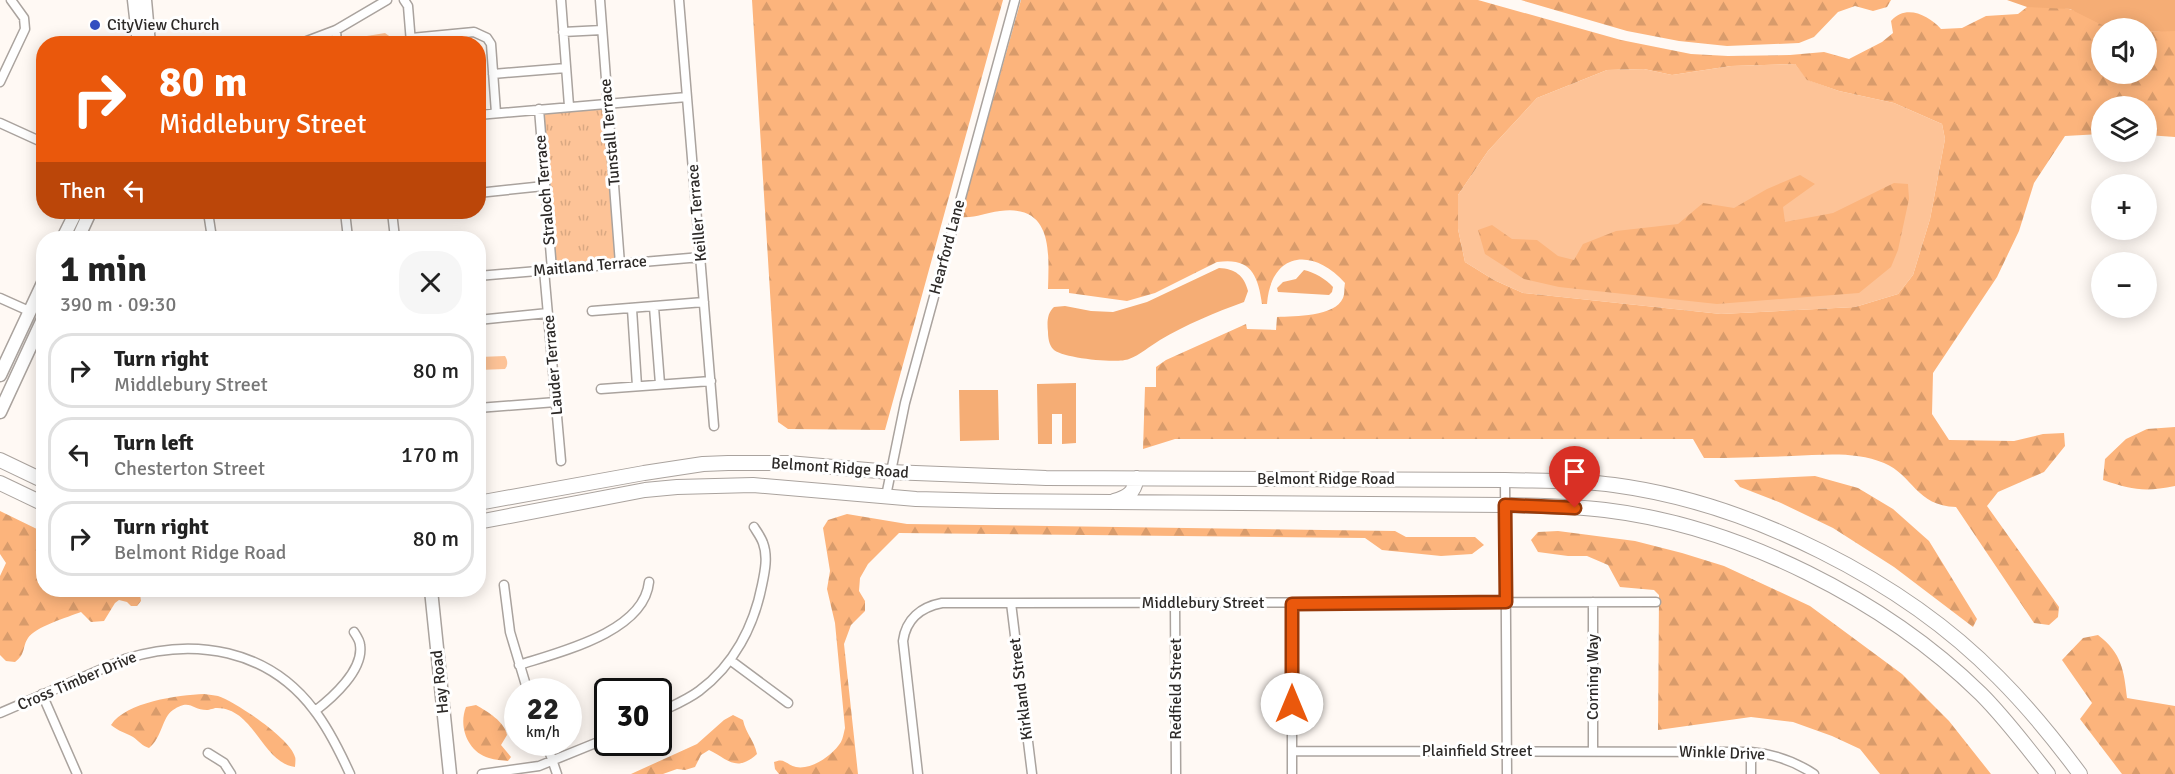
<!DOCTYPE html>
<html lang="en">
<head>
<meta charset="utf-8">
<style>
	:root { --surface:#fff; --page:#f6f6f6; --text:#222; --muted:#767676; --line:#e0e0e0 }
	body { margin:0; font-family:Signika,sans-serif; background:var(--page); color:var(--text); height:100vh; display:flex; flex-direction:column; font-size:22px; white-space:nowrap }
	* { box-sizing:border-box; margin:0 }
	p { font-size:20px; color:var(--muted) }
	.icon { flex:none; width:33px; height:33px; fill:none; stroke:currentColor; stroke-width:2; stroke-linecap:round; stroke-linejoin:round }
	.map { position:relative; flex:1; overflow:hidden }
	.details { position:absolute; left:36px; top:231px; width:450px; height:366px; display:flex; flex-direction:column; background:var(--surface); border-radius:24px; box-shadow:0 3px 15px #0003 }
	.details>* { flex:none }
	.banner { position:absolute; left:36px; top:36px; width:450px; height:183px; border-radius:24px; box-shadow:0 3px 15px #0003; background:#ea580c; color:#fff; overflow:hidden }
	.buttons { position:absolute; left:2091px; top:18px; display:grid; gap:12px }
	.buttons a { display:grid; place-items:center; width:66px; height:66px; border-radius:50%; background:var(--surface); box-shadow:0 3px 15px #0003; font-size:30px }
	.speed { position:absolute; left:504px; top:678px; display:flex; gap:12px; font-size:30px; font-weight:700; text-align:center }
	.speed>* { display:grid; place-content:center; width:78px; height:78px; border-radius:50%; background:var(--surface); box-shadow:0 3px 15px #0003; line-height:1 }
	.speed small { font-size:15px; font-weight:400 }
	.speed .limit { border:3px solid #111; border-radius:9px; background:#fff; color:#111 }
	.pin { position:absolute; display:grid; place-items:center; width:51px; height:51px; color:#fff; margin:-62px -26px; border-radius:50% 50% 50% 0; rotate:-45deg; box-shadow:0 0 6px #0007 }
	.pin .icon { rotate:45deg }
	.me { position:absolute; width:66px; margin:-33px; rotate:0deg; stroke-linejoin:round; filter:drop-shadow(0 0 4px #0008) }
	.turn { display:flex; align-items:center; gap:21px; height:126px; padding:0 24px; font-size:27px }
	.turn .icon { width:78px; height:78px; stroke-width:2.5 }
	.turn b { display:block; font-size:42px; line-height:51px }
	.then { display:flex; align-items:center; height:57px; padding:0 24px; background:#0003; gap:12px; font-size:22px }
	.round { display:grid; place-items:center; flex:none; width:63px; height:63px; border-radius:24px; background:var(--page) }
	.summary { display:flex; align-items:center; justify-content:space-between; height:102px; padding:0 24px }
	h1 { font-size:36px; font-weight:700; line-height:45px }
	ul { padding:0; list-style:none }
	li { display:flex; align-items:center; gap:18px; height:75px; margin:0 12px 9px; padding:0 12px; border:3px solid var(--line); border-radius:24px }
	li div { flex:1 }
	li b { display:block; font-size:22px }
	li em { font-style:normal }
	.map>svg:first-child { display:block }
	.grass { fill:#fdc397 }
	.forest { fill:url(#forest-firs); fill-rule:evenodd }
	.park { fill:url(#park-tufts) }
	.water { fill:#f5ad75 }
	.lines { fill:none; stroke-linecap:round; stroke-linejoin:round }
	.street-casing { stroke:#aaa39e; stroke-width:11 }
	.secondary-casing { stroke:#aaa39e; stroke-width:15 }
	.primary-casing { stroke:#aaa39e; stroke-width:16 }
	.street { stroke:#fff; stroke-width:8 }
	.secondary { stroke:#fff; stroke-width:12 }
	.primary { stroke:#fff; stroke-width:14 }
	.route-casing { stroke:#983908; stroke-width:15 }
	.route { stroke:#ea580c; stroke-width:10 }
	.poi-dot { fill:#3450c1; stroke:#fff; stroke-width:2 }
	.labels { text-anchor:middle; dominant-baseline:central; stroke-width:6; stroke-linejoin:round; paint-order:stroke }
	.poi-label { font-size:16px; fill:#2d2a28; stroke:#fff; text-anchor:start }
	.street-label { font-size:16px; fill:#2d2a28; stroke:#fff }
</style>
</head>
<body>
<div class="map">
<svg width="2175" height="774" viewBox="0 0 2175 774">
	<defs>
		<pattern id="forest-firs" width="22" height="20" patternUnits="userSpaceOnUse" patternTransform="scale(1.5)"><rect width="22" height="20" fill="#fcb47c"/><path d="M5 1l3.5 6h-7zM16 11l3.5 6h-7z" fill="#d89b6b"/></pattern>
		<pattern id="park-tufts" width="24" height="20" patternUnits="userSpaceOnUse" patternTransform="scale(1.5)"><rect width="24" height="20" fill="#fdc397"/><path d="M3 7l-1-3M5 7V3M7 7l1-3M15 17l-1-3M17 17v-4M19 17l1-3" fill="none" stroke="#d9a882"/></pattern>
	</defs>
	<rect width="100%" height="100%" fill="#fff9f4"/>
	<path class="grass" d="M1795,64L1808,80L1839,91L1894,103L1942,124L1945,139L1930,219L1913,275L1898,294L1855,307L1721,314L1523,293L1494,280L1465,262L1458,229V195L1488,151L1537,98L1607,70L1644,69L1672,75L1731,66Z"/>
	<path class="forest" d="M752,0H1003L885,430L788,429L778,422Z
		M1021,0H1478L1621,40L1691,54L1728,56L1790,55L1824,52L1849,59L1882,42L1893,33L1891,21C1906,4 1928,15 1941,29L1962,28L1986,16L2018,14L2027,7C2040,7 2056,6 2069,9C2086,13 2099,25 2117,28H2102V74H2146L2147,32L2175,30V137L2147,135L2146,106H2102L2101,134L2065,136L2034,183L2019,231L1997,277L1933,373L1932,414L1949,440L2014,441L2043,434L2064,433L2065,446L2044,472L1998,492L1987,506L2059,607L2058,617L2049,625L2034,623L1956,507C1916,506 1913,475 1884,463C1855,451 1822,455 1792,456C1763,457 1734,458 1704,458L1693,439H1175L1143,449L1145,387H1156V367L1166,360L1246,324L1247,329L1276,330L1277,317C1295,316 1335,317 1343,298C1345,294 1344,287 1345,283C1313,247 1271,251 1267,304H1262C1258,274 1250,257 1217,262L1155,293L1127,301L1069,293V289H1048C1049,252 1053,204 1000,211C984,213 977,218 960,217ZM1795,64L1807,80L1839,91L1894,103L1942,124L1945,139L1930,219L1913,275L1898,294L1855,307L1721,314L1523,293L1494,280L1465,262L1458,229V195L1488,151L1537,98L1607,70L1644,69L1672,75L1731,66Z
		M1521,0H1891L1887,7L1873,11L1855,6L1838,12L1814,37L1799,43L1727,46L1679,41L1627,31Z
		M1800,175L1815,184L1783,207L1785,222L1833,213L1894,183L1908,184L1909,199L1898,250L1891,267L1859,293L1717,304L1559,287L1524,279L1485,254L1478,230L1492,225L1512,239L1537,240L1558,256L1574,260L1583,244L1616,231L1678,224L1703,203L1734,208L1767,189Z
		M2175,427V486C2145,492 2132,490 2103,480L2105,459L2126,439L2147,429Z
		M1815,476L1858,488L1893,509L1929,541L1977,619L1973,627L1894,567L1833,528L1781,503L1740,487L1734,480Z
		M0,511L43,532L44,590H162V594L157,595L144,590L140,594L141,601L137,606H131L127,602L119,600L115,603L104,621L91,622L81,612C68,617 35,627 28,638C22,647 26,654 15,662L6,661L0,655V576L6,563L0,554Z
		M847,514L907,524L1395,531L1406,537H1475L1484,545L1472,554L1441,556L1382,550L1365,538L899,533L868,564L860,578L859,591L865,601V611L851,625L844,644L858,774H779L775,769L774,762C785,757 786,765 796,767C812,770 833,755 841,742C843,738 844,732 845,728L835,623L827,589L830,571L823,528L828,520Z
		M1558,531L1635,541L1682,553L1724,566L1810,606L1902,674L1949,721L1991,774H1880L1860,749L1832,736L1793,722L1751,717L1658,730L1659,595L1654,590L1620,587L1608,565L1587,556H1568L1538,552L1531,540L1538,532Z
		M2098,635C2122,653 2124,671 2127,698L2175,706V774H2122L2080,719L2092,703L2062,660L2083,638Z
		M204,694C209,695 214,695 218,696C236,702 291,739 295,757C296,758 295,766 295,767C262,763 254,707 216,708C215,708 209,710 207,710C192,710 190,698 173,710C162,717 162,738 149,748C142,746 139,741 133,737C126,733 118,731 111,725C126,702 178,695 204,694Z
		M476,705C487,711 505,722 507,735L501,745L511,757L508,761C502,760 495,760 489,758C468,752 458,727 466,707Z
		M733,715L743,720C746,734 754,740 757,754C736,773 728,759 709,750L701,755L695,767L685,770L677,769L663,774H631L697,744L724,720Z"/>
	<path class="park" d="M385,33L392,38L393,43H365V38L367,36Z
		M608,103L620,264L552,270L539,109Z
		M505,356C508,361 508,365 505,369L479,370V357Z"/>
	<path class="water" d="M2007,0H2175V31L2147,32L2146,28H2117L2104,26L2070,9L2027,7Z
		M1219,268C1235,269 1244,275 1248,291L1244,302C1216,312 1185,325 1160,340C1150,346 1140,355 1129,359C1118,364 1060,358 1053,349C1049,345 1048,337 1048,332C1047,323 1047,313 1054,307L1065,306L1091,311L1113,312L1147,302Z
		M1304,270C1314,272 1326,279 1333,287L1332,292L1329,295L1278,292L1277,288L1283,282L1296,279Z
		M1076,383V443L1062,444V414H1052V444H1038L1037,384Z
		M959,390H998L999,440L960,441Z"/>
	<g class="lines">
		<defs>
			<path id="street" d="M404,0L408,6L411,43
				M561,0L569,106
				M600,0L620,264
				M679,0L714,426
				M336,30L337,44
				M563,32L602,30
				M411,38L474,32L487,38L491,44L496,113
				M299,44L336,30L387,0
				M493,74L566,68
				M0,82L25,29L24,18L11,0
				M539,109L552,270
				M478,115L687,97
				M0,123L44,143
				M478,193L544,186
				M208,212L212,238
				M345,212L348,238
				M392,212L395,238
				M544,270L561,461
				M478,276L701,257
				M0,298L29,311
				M654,307L660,384
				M632,309L637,386
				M592,311L704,302
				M478,320L548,313
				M601,389L711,381
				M478,408L556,402
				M1505,480L1507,774
				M886,496L905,403L1015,0
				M504,585L510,632L528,692
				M1011,603L1032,774
				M1175,603L1176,774
				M1292,604V774
				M730,660L788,703
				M519,665C560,652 644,632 649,582
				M42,694L77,774
				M315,711C332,698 364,670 360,645C360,641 356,635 354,632
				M0,713L125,659C194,637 268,649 314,710C329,729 340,752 350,774
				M658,713C672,706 687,700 699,691C734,665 754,626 762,585C765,571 768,556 763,543C761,537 757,532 754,527
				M546,742L557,774
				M1292,751L1751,752C1775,754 1794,761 1814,774
				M1593,751V602
				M208,753L224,763L231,774
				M482,774L539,766L608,738
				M918,774L903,641C906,619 921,607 942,603L1656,602
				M1751,774V752"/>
			<path id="secondary" d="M134,0L139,44
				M145,0L149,44
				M63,238L76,212
				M78,238L90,212
				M0,375L44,281
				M0,412L44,317
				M431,590L450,774"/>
			<path id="primary" d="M0,460L44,481
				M0,483L44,504
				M1114,501C1128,497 1134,493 1137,478
				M478,503L644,473L703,464L728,463H788L890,472L1046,478L1505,480C1542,481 1578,480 1614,485C1749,503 1903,580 1998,677C2028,707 2055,740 2080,774
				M478,522L645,490L677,487L753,485L916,499L996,501L1505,505C1539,506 1572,506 1605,510C1739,526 1885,600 1981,694C2005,718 2027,747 2048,774"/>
		</defs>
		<use href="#street" class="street-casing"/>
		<use href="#secondary" class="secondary-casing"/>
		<use href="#primary" class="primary-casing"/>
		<use href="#street" class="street"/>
		<use href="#secondary" class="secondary"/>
		<use href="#primary" class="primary"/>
	</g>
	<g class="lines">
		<defs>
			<path id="route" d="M1292,704V604L1506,602L1505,505L1575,508"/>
		</defs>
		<use href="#route" class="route-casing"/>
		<use href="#route" class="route"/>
	</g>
	<circle class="poi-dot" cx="95" cy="25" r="6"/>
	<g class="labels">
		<g class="poi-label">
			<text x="107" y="25">CityView Church</text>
		</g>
		<g class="street-label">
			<text transform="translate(610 132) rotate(-95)">Tunstall Terrace</text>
			<text transform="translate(545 190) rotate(-95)">Straloch Terrace</text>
			<text transform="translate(697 213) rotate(-95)">Keiller Terrace</text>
			<text transform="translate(947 247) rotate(-75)">Hearford Lane</text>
			<text transform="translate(590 266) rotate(-5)">Maitland Terrace</text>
			<text transform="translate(553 365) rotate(-95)">Lauder Terrace</text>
			<text transform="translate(840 468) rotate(4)">Belmont Ridge Road</text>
			<text x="1326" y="479">Belmont Ridge Road</text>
			<text x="1203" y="603">Middlebury Street</text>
			<text transform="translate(1593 677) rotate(-90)">Corning Way</text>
			<text transform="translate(77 681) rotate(-23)">Cross Timber Drive</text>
			<text transform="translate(440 682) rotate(-96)">Hay Road</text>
			<text transform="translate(1021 689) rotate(-97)">Kirkland Street</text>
			<text transform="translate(1176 689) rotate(-90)">Redfield Street</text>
			<text x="1477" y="751">Plainfield Street</text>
			<text transform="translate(1722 753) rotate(2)">Winkle Drive</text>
		</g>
	</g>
</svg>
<div class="buttons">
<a><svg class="icon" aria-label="sound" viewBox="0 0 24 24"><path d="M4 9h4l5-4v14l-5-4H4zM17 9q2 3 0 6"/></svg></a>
<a><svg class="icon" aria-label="layers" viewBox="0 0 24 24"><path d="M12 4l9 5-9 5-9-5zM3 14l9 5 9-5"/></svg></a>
<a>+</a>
<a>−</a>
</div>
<div class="speed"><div>22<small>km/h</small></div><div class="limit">30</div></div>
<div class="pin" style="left:1575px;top:508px;background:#d93025"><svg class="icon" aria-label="arrive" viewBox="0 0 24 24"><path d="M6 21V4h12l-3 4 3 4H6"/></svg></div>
<svg class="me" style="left:1292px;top:704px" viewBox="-20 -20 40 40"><circle r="19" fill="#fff"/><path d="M0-13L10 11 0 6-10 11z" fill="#ea580c"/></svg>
<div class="banner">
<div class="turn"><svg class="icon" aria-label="right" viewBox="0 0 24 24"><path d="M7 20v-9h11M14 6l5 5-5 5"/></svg><div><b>80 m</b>Middlebury Street</div></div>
<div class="then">Then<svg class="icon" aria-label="left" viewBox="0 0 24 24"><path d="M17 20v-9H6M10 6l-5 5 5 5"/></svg></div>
</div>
<section class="details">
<div class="summary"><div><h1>1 min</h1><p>390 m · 09:30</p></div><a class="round"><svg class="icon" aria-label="close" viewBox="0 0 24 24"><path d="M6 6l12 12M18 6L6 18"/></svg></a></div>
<ul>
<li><svg class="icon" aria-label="right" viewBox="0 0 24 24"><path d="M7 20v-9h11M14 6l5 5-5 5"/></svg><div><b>Turn right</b><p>Middlebury Street</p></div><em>80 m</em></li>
<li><svg class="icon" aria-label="left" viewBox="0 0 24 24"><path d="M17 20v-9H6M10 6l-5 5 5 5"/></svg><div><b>Turn left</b><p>Chesterton Street</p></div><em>170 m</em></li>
<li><svg class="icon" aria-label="right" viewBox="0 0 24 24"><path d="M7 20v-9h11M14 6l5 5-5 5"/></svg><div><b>Turn right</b><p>Belmont Ridge Road</p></div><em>80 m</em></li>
</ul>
</section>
</div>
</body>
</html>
